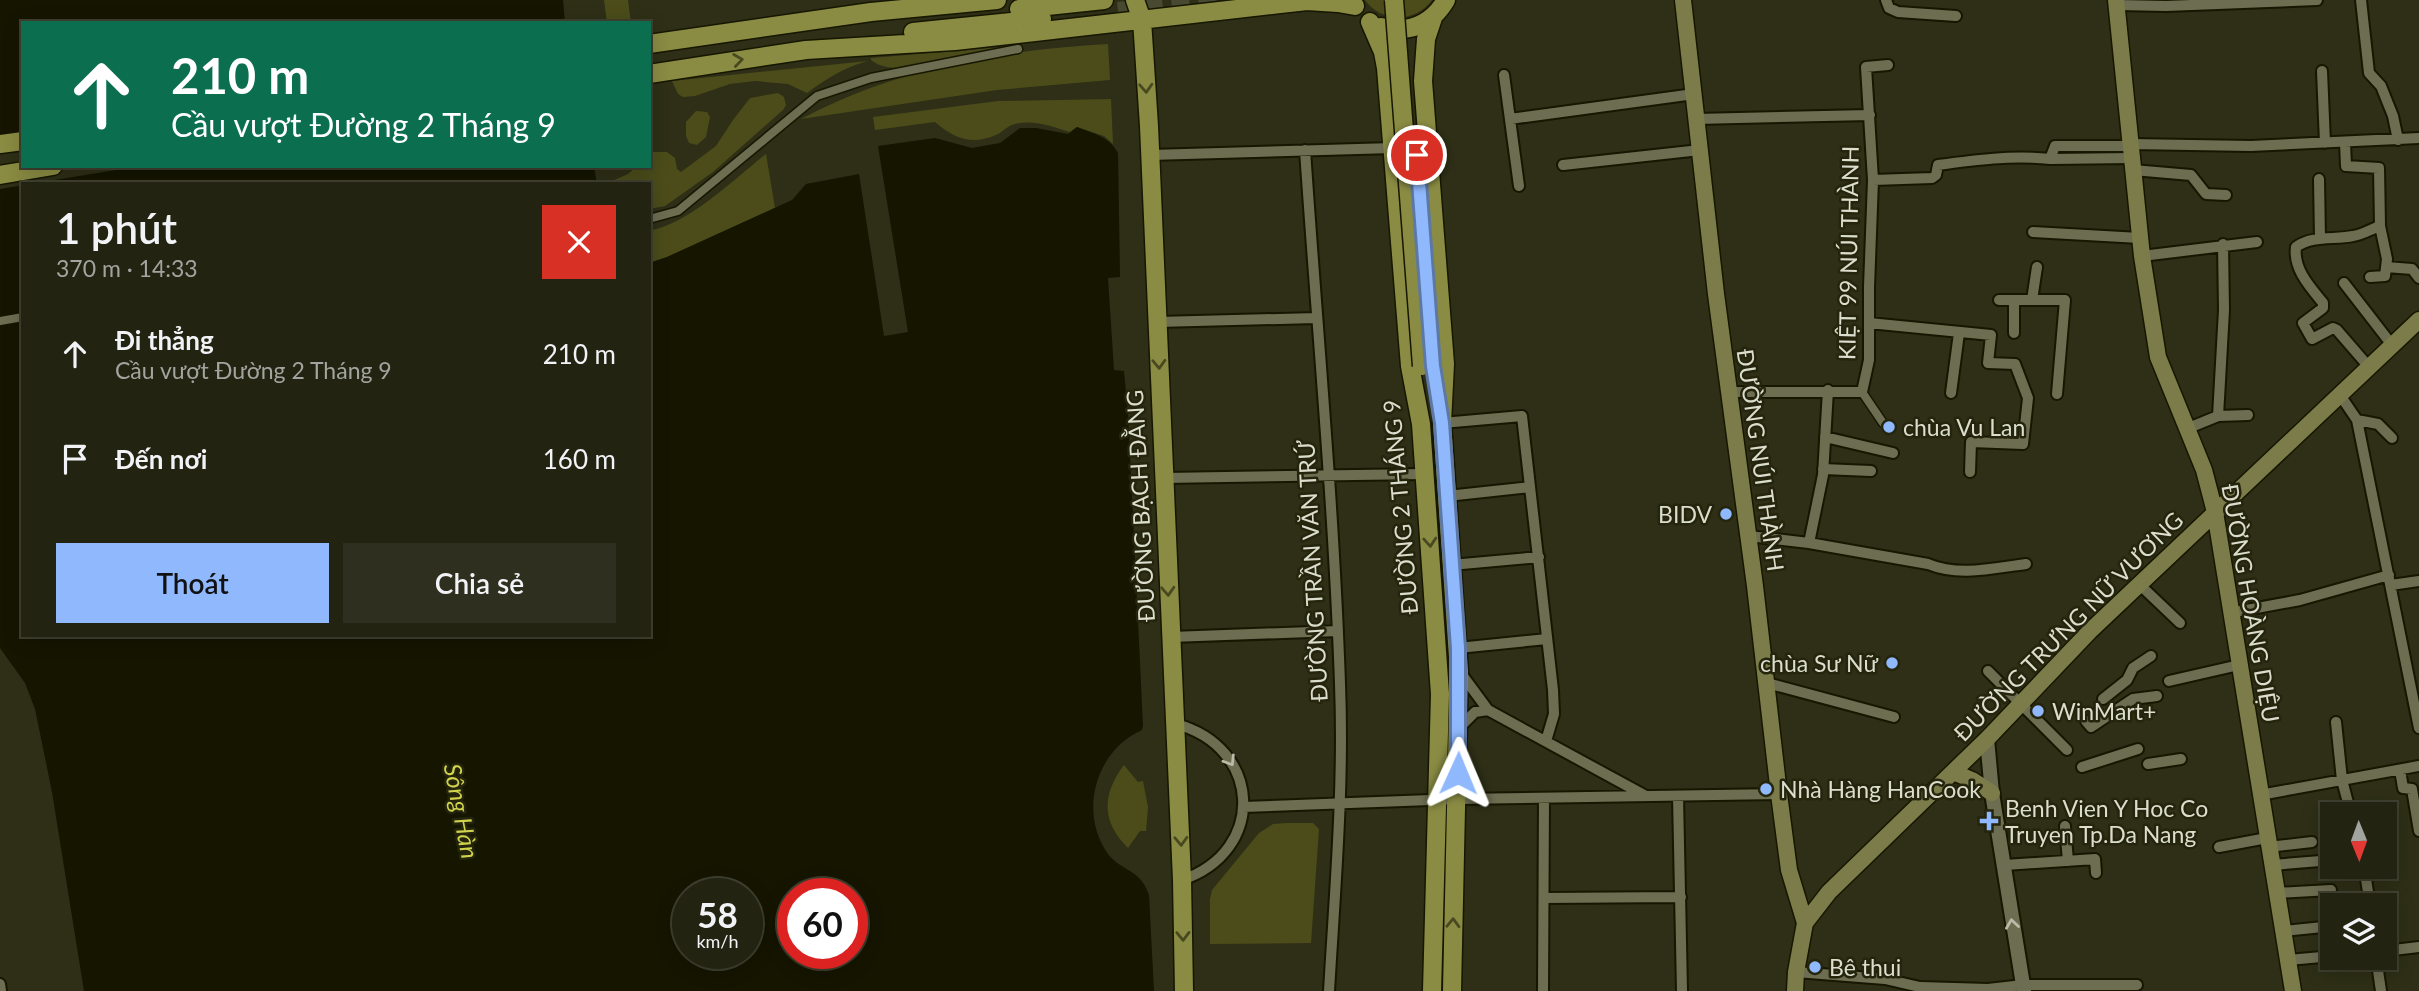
<!DOCTYPE html>
<html lang="vi">
<head>
<meta charset="utf-8">
<style>
	:root { --surface:#222310; --page:#2e2f1e; --text:#f1f3f6; --muted:#a2a49f; --line:#3f4030; --accent:#8fb8fd }
	body { margin:0; font-family:Lato,sans-serif; background:var(--page); color:var(--text); height:100vh; display:flex; flex-direction:column; font-size:26px; white-space:nowrap }
	* { box-sizing:border-box; margin:0 }
	p { font-size:23px; color:var(--muted) }
	.icon { flex:none; width:38px; height:38px; fill:none; stroke:currentColor; stroke-width:2; stroke-linecap:round; stroke-linejoin:round }
	.map { position:relative; flex:1; overflow:hidden }
	.panel { position:absolute; left:21px; top:182px; width:630px; height:455px; display:flex; flex-direction:column; background:var(--surface); border-radius:0px; box-shadow:0 4px 18px #0003,0 0 0 2px var(--line) }
	.panel>* { flex:none }
	.guide { position:absolute; left:21px; top:21px; width:630px; height:147px; border-radius:0px; box-shadow:0 4px 18px #0003,0 0 0 2px var(--line); background:#0b6e4f; color:#fff; overflow:hidden }
	.needle { width:46px; rotate:179deg }
	.buttons { position:absolute; left:2320px; top:802px; display:grid; gap:14px }
	.buttons a { display:grid; place-items:center; width:77px; height:77px; border-radius:0px; background:var(--surface); box-shadow:0 4px 18px #0003,0 0 0 2px var(--line); font-size:35px }
	.speed { position:absolute; left:672px; top:878px; display:flex; gap:14px; font-size:35px; font-weight:700; text-align:center }
	.speed>* { display:grid; place-content:center; width:91px; height:91px; border-radius:50%; background:var(--surface); box-shadow:0 4px 18px #0003,0 0 0 2px var(--line); line-height:1 }
	.speed small { font-size:18px; font-weight:400 }
	.speed .limit { border:10px solid #d22; background:#fff; color:#111 }
	.pin { position:absolute; display:grid; place-items:center; width:60px; height:60px; color:#fff; margin:-30px; border:4px solid #fff; border-radius:50%; box-shadow:0 2px 7px #0007 }
	.me { position:absolute; width:77px; margin:-38px; rotate:1deg; stroke-linejoin:round; filter:drop-shadow(0 0 5px #0008) }
	.turn { display:flex; align-items:center; gap:24px; height:147px; padding:0 35px; font-size:32px }
	.turn .icon { width:91px; height:91px; stroke-width:2.5 }
	.turn b { display:block; font-size:49px; line-height:60px }
	.round { display:grid; place-items:center; flex:none; width:74px; height:74px; border-radius:0px; background:var(--page) }
	.head { display:flex; align-items:center; justify-content:space-between; height:119px; padding:0 35px }
	h1 { font-size:42px; font-weight:600; line-height:52px }
	.button { display:flex; gap:14px; margin-top:auto; padding:14px 35px }
	.button a { flex:1; height:80px; border-radius:0px; background:var(--accent); color:#111; font-size:28px; font-weight:600; line-height:80px; text-align:center }
	.button a+a { background:var(--page); color:var(--text) }
	ul { padding:0; list-style:none }
	li { display:flex; align-items:center; gap:21px; height:105px; padding:0 35px }
	li div { flex:1 }
	li b { display:block; font-size:26px }
	li em { font-style:normal }
	.map>svg:first-child { display:block }
	.green { fill:#4b4c1a }
	.water { fill:#151500; fill-rule:evenodd }
	.pier { fill:#2e2f16 }
	.lines { fill:none; stroke-linecap:round; stroke-linejoin:round }
	.primary-tunnel { stroke:#484931; stroke-width:18; stroke-dasharray:18 9; stroke-linecap:butt }
	.pedestrian-casing { stroke:#171701; stroke-width:11 }
	.minor-casing { stroke:#171701; stroke-width:14 }
	.tertiary-casing { stroke:#171701; stroke-width:18 }
	.secondary-casing { stroke:#171701; stroke-width:19 }
	.primary-casing { stroke:#171701; stroke-width:21 }
	.pedestrian { stroke:#6c6d51; stroke-width:8 }
	.minor { stroke:#6c6d51; stroke-width:10 }
	.tertiary { stroke:#6c6d51; stroke-width:14 }
	.secondary { stroke:#7b7c4a; stroke-width:16 }
	.primary { stroke:#8a8c43; stroke-width:18 }
	.primary-bridge-casing { stroke:#171701; stroke-width:21; stroke-linecap:butt }
	.primary-bridge { stroke:#8a8c43; stroke-width:18 }
	.oneway { stroke:#48491f }
	.oneway2 { stroke:#babba8 }
	.route-casing { stroke:#5d78a4; stroke-width:18 }
	.route { stroke:#8fb8fd; stroke-width:12 }
	.poi-dot { fill:#8fb8fd; stroke:#24250c; stroke-width:2.5 }
	.labels { text-anchor:middle; dominant-baseline:central; stroke-width:5; stroke-linejoin:round; paint-order:stroke }
	.street-label { font-size:23px; fill:#dbddcd; stroke:#24250c }
	.poi-label { font-size:23px; fill:#dbddcd; stroke:#24250c; text-anchor:start }
	.water-label { font-size:24px; font-style:italic; fill:#d1d34d; stroke:#24250c }
</style>
</head>
<body>
<div class="map">
<svg width="2419" height="991" viewBox="0 0 2419 991">
	<rect width="100%" height="100%" fill="#2e2f16"/>
	<path class="green" d="M604,0H628L631,23H607Z
		M1365,0H1432C1416,23 1381,23 1365,0Z
		M1108,44L1110,80L997,90L801,119C896,68 1001,50 1108,44Z
		M1002,47C973,56 895,81 871,60V58Z
		M868,61C845,67 826,79 807,93L788,84L755,81L730,84L695,96L683,97L678,94L672,81Z
		M778,93L784,97L786,105L783,110L713,172L665,206L649,209V184H605L628,174L637,166H649L650,152H667L675,158L677,169L681,172L716,146L733,120L750,98Z
		M1111,99L1113,144L1104,136L1077,127L1070,132C1053,127 1034,119 1015,124C1008,125 1003,132 996,135C971,146 954,138 935,122L875,130L873,117L998,101Z
		M696,111L707,112L710,117L706,137L697,145L689,143L686,136V122Z
		M766,154L775,208L667,257L649,263V231C690,223 733,180 766,154Z
		M1124,765L1138,782L1143,781L1148,807L1146,831H1140L1128,848C1101,822 1102,794 1124,765Z
		M1286,823H1313L1319,829L1311,943L1210,944V899L1212,890L1259,833L1273,824Z"/>
	<path class="water" d="M0,0H563L565,23H23V166H594L597,184H23V635H649V263L667,257L792,200L806,184L859,174L884,336L908,332L878,146L935,138L972,148L1000,143L1020,128H1036L1068,134L1077,127C1094,134 1109,136 1118,153L1120,277L1108,278L1114,370L1124,371L1128,413L1143,725L1142,730C1096,750 1078,812 1108,854C1122,872 1140,868 1149,895L1154,991H84L52,792L35,709L25,683L0,648ZM688,894H747V954H688ZM793,894H852V954H793Z"/>
	<path class="pier" d="M23,132V166H140L0,189V136Z"/>
	<g class="lines">
		<path class="primary-tunnel" d="M1118,11L1225,0"/>
		<defs>
			<path id="pedestrian" d="M649,219L678,211L817,96L871,78L1018,49
				M0,321L23,317
				M1862,392L1883,423"/>
			<path id="minor" d="M1886,0L1889,8L1898,12L1956,16
				M2361,0L2369,73L2381,86L2393,116L2398,140
				M2117,5L2166,6L2317,0
				M2322,71L2325,143
				M1504,75L1519,186
				M1510,119L1694,94
				M1696,119L1870,115
				M2345,142L2346,166L2379,168L2380,226L2387,259L2385,276L2370,277
				M2131,144L2251,146L2419,138
				M1305,150C1317,328 1334,506 1340,684C1344,786 1335,889 1329,991
				M1150,155L1393,148
				M2050,159L2132,158
				M1563,165L1700,150
				M2133,170L2191,175L2206,194L2226,195
				M2319,179L2320,239
				M1873,180L1932,178L1936,175L1938,165C1975,160 2012,155 2050,159L2055,146H2131
				M2033,232L2140,238
				M2142,256L2257,242
				M2386,267L2412,269L2419,278
				M2344,283L2392,345
				M1999,300H2065L2057,394
				M2014,300V333
				M2032,300L2037,267
				M1157,322L1316,318
				M1869,323L1991,335L1988,363L2015,364L2028,398L2023,444L1971,442L1970,472
				M2369,367L2337,330L2333,328L2312,339L2303,323L2323,308V303C2310,287 2293,269 2296,247C2312,235 2335,240 2353,236C2362,235 2371,229 2380,226
				M1730,392H1862L1869,360V287L1873,180L1866,67L1888,65
				M1951,393L1959,333
				M2340,395L2357,420L2419,728
				M2218,416L2224,310L2223,244
				M2357,420L2378,424L2392,438
				M1442,423L1522,416L1553,690L1554,714L1546,741
				M2186,429L2218,416L2248,415
				M1825,437L1893,453
				M1823,469L1871,471
				M1163,478L1424,474
				M1447,496L1530,487
				M1749,536L1809,543L1928,564C1959,577 1994,568 2026,564
				M1809,543L1823,475L1828,390
				M1451,565L1539,557
				M2139,584L2180,623
				M2391,585L2419,581
				M2230,613L2300,600L2389,575
				M1171,637L1338,631
				M1458,648L1547,639
				M1988,671L2067,750
				M1460,672L1488,710L1644,795
				M2169,681L2239,665
				M1767,683L1894,717
				M2103,699L2127,680L2133,668L2151,656
				M2086,721L2091,727L2133,699L2157,696
				M2336,722L2342,780L2351,814
				M1176,724C1262,747 1267,851 1182,880
				M1459,728L1475,712L1488,710
				M2148,764L2181,759
				M2082,767L2138,749
				M2400,770L2403,788L2412,789L2419,831
				M2260,795L2419,766
				M1678,796L1682,991
				M1243,807L1457,799L1779,794
				M2065,826L2068,861
				M2219,847L2267,838
				M2268,847L2312,842
				M2005,865L2095,859L2096,873
				M2272,865L2333,860
				M2364,866L2370,905
				M2276,893L2331,890
				M1544,898L1681,897
				M2283,931L2333,926
				M2385,951L2419,947
				M2376,957L2381,991
				M2288,960L2333,956
				M1796,972L1885,979L1920,987L1988,989L2023,985H2137
				M0,984L1,991
				M1543,991L1544,798"/>
			<path id="tertiary" d="M1987,739L1992,793L2024,991"/>
			<path id="secondary" d="M1683,0L1716,294L1755,586L1779,794L1789,870L1805,923
				M2116,0L2142,256L2158,357L2204,470L2215,512L2293,991
				M1953,772L1972,780L1992,793
				M1795,991L1796,972L1805,923L1829,892L1987,739L2090,631L2419,320"/>
			<path id="primary" d="M1135,0L1142,20L1149,126L1182,880L1184,991
				M1019,9L1104,0
				M1433,18L1426,39L1423,81L1445,364L1442,423L1459,671L1452,991
				M1370,22L1383,52L1386,68L1410,366L1421,424L1440,694L1432,991
				M1381,27C1409,34 1431,25 1446,0
				M913,32L1042,19
				M649,44L871,12L997,0
				M649,74L806,50L955,41L1307,1L1338,3L1355,6
				M0,144L23,141
				M0,175L53,166"/>
		</defs>
		<use href="#pedestrian" class="pedestrian-casing"/>
		<use href="#minor" class="minor-casing"/>
		<use href="#tertiary" class="tertiary-casing"/>
		<use href="#secondary" class="secondary-casing"/>
		<use href="#primary" class="primary-casing"/>
		<use href="#pedestrian" class="pedestrian"/>
		<use href="#minor" class="minor"/>
		<use href="#tertiary" class="tertiary"/>
		<use href="#secondary" class="secondary"/>
		<use href="#primary" class="primary"/>
		<defs>
			<path id="primary-bridge" d="M1394,0L1422,366"/>
		</defs>
		<use href="#primary-bridge" class="primary-bridge-casing"/>
		<use href="#primary-bridge" class="primary-bridge"/>
	</g>
	<defs><path id="oneway-chevron" d="M-2-3.5L2.5 0L-2 3.5" fill="none" stroke-width="1.6" stroke-linecap="round" stroke-linejoin="round" transform="scale(1.75)"/></defs>
	<g class="oneway">
		<use href="#oneway-chevron" transform="translate(738 60) rotate(-8)"/>
		<use href="#oneway-chevron" transform="translate(1146 88) rotate(87)"/>
		<use href="#oneway-chevron" transform="translate(1159 364) rotate(88)"/>
		<use href="#oneway-chevron" transform="translate(1430 542) rotate(86)"/>
		<use href="#oneway-chevron" transform="translate(1168 591) rotate(87)"/>
		<use href="#oneway-chevron" transform="translate(1181 841) rotate(88)"/>
		<use href="#oneway-chevron" transform="translate(1453 923) rotate(-88)"/>
		<use href="#oneway-chevron" transform="translate(1183 936) rotate(89)"/>
	</g>
	<g class="oneway2">
		<use href="#oneway-chevron" transform="translate(1230 761) rotate(58)"/>
		<use href="#oneway-chevron" transform="translate(2012 924) rotate(-98)"/>
	</g>
	<g class="lines">
		<defs>
			<path id="route" d="M1417,155L1433,366L1442,423L1458,648V773"/>
		</defs>
		<use href="#route" class="route-casing"/>
		<use href="#route" class="route"/>
	</g>
	<g class="poi-dot">
		<circle cx="1889" cy="427" r="7"/>
		<circle cx="1726" cy="514" r="7"/>
		<circle cx="1892" cy="663" r="7"/>
		<circle cx="2038" cy="711" r="7"/>
		<circle cx="1766" cy="789" r="7"/>
		<path d="M1985.5 810.5h7v7h7v7h-7v7h-7v-7h-7v-7h7z"/>
		<circle cx="1815" cy="967" r="7"/>
	</g>
	<g class="labels">
		<g class="street-label">
			<text transform="translate(1848 253) rotate(-89)">KIỆT 99 NÚI THÀNH</text>
			<text transform="translate(1761 460) rotate(82)">ĐƯỜNG NÚI THÀNH</text>
			<text transform="translate(1140 506) rotate(-93)">ĐƯỜNG BẠCH ĐẰNG</text>
			<text transform="translate(1400 507) rotate(-95)">ĐƯỜNG 2 THÁNG 9</text>
			<text transform="translate(1312 571) rotate(-93)">ĐƯỜNG TRẦN VĂN TRỨ</text>
			<text transform="translate(2251 603) rotate(80)">ĐƯỜNG HOÀNG DIỆU</text>
			<text transform="translate(2068 626) rotate(-45)">ĐƯỜNG TRƯNG NỮ VƯƠNG</text>
		</g>
		<g class="poi-label">
			<text x="1903" y="427">chùa Vu Lan</text>
			<text x="1712" y="514" text-anchor="end">BIDV</text>
			<text x="1878" y="663" text-anchor="end">chùa Sư Nữ</text>
			<text x="2052" y="711">WinMart+</text>
			<text x="1780" y="789">Nhà Hàng HanCook</text>
			<text x="2005" y="808">Benh Vien Y Hoc Co<tspan x="2005" dy="26">Truyen Tp.Da Nang</tspan></text>
			<text x="1829" y="967">Bê thui</text>
		</g>
		<g class="water-label">
			<text transform="translate(462 811) rotate(79)">Sông Hàn</text>
		</g>
	</g>
</svg>
<div class="buttons">
<a><svg class="needle" viewBox="-14 -14 28 28"><path d="M0-13l5 13h-10z" fill="#e53935"/><path d="M0 13l5-13h-10z" fill="#a2a49f"/></svg></a>
<a><svg class="icon" aria-label="layers" viewBox="0 0 24 24"><path d="M12 4l9 5-9 5-9-5zM3 14l9 5 9-5"/></svg></a>
</div>
<div class="speed"><div>58<small>km/h</small></div><div class="limit">60</div></div>
<div class="pin" style="left:1417px;top:155px;background:#d93025"><svg class="icon" aria-label="arrive" viewBox="0 0 24 24"><path d="M6 21V4h12l-3 4 3 4H6"/></svg></div>
<svg class="me" style="left:1458px;top:773px" viewBox="-20 -20 40 40"><path d="M0-17L14 15 0 8-14 15z" fill="#8fb8fd" stroke="#fff" stroke-width="4"/></svg>
<div class="guide">
<div class="turn"><svg class="icon" aria-label="ahead" viewBox="0 0 24 24"><path d="M12 20V5M6 11l6-6 6 6"/></svg><div><b>210 m</b>Cầu vượt Đường 2 Tháng 9</div></div>
</div>
<section class="panel">
<div class="head"><div><h1>1 phút</h1><p>370 m · 14:33</p></div><a class="round" style="background:#d93025;color:#fff"><svg class="icon" aria-label="close" viewBox="0 0 24 24"><path d="M6 6l12 12M18 6L6 18"/></svg></a></div>
<ul>
<li><svg class="icon" aria-label="ahead" viewBox="0 0 24 24"><path d="M12 20V5M6 11l6-6 6 6"/></svg><div><b>Đi thẳng</b><p>Cầu vượt Đường 2 Tháng 9</p></div><em>210 m</em></li>
<li><svg class="icon" aria-label="arrive" viewBox="0 0 24 24"><path d="M6 21V4h12l-3 4 3 4H6"/></svg><div><b>Đến nơi</b></div><em>160 m</em></li>
</ul>
<div class="button"><a>Thoát</a><a>Chia sẻ</a></div>
</section>
</div>
</body>
</html>
